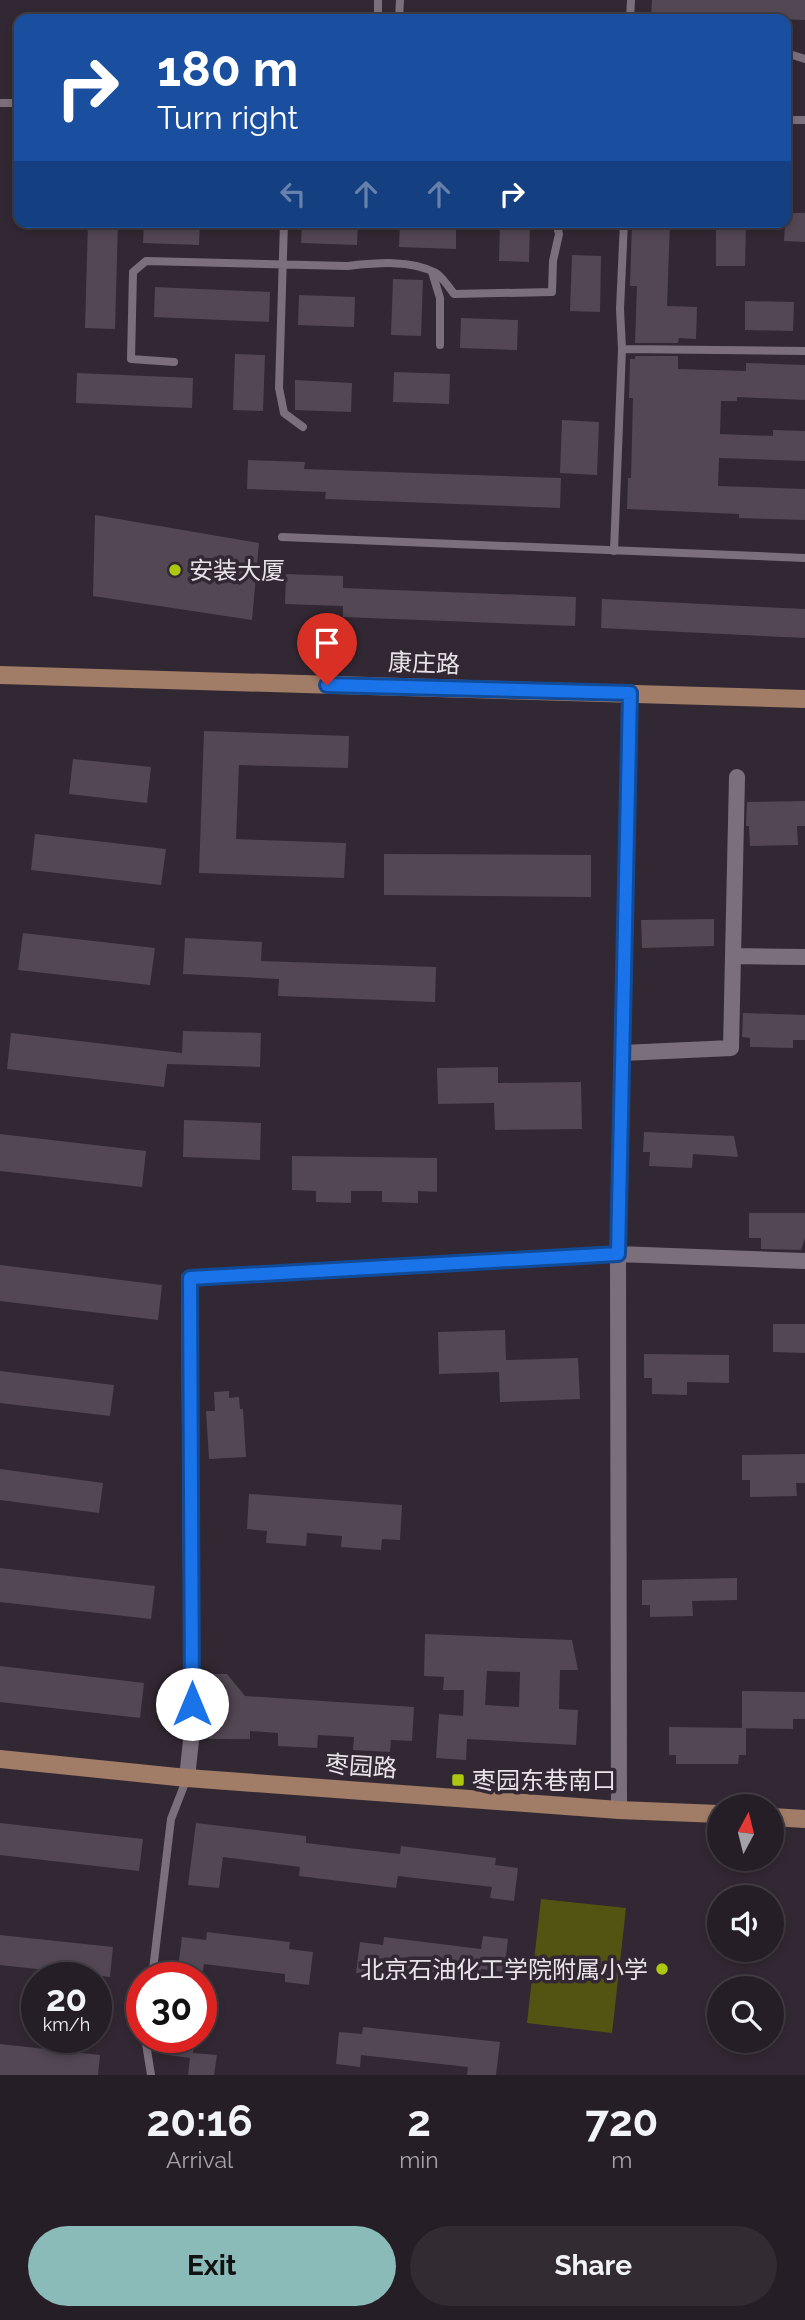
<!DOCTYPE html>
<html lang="en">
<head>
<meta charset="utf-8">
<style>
	:root { --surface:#261e26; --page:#322b32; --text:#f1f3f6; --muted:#a4a2a7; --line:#423c43; --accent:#8bbbb9 }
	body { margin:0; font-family:Raleway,"Noto Sans SC",sans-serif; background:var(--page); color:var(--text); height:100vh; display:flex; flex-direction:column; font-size:26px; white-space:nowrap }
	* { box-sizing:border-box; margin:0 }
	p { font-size:23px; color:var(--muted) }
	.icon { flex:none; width:38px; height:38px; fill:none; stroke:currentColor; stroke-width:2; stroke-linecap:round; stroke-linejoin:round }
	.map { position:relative; height:2075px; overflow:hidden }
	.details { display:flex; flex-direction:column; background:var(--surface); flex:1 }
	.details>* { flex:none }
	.guide { position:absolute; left:14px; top:14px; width:777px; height:214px; border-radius:14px; box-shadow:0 4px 10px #0003,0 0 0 2px var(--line); background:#1a4fa0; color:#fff; overflow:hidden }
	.needle { width:46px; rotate:7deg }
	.controls { position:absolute; left:707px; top:1794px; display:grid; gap:14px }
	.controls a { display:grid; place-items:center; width:77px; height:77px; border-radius:50%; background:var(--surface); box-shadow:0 4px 10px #0003,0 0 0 2px var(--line); font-size:35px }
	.speed { position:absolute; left:21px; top:1962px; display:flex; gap:14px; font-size:35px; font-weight:700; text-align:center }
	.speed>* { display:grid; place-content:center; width:91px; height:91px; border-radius:50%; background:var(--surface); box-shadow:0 4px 10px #0003,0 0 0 2px var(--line); line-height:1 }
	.speed small { font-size:18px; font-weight:400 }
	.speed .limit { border:10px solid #d22; background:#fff; color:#111 }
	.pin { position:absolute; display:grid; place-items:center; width:60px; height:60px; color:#fff; margin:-72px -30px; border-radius:50% 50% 50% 0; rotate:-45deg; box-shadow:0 0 7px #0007 }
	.pin .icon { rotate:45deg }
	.me { position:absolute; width:77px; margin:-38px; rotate:0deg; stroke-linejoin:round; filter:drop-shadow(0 0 5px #0008) }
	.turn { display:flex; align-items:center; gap:24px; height:147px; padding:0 28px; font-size:32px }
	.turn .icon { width:91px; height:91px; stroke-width:2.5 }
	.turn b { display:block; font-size:49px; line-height:60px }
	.lanes { display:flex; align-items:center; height:66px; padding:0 28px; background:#0003; justify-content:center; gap:35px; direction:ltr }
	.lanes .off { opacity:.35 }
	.eta { display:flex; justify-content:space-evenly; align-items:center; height:119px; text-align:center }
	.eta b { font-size:42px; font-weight:700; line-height:49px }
	.primary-button { display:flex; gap:14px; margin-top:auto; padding:14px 28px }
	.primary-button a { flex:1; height:80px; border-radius:42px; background:var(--accent); color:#111; font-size:28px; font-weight:700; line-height:80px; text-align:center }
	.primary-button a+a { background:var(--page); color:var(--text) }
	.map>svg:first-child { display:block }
	.green { fill:#525512 }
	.building { fill:#524753; fill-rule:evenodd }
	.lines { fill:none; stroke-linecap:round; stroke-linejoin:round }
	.lane { stroke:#7b6f7c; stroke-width:8 }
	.street { stroke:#7b6f7c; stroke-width:16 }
	.secondary { stroke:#a17c66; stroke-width:18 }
	.route-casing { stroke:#114b97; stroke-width:18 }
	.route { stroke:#1a73e8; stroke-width:12 }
	.poi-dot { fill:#adc60e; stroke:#322833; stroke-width:2.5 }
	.labels { text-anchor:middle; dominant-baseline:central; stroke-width:7; stroke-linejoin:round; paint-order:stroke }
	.poi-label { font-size:24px; fill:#e8e2e9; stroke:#322833; text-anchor:start }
	.street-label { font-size:24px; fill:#e8e2e9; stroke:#322833 }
</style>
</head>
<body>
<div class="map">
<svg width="805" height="2075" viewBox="0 0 805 2075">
	<rect width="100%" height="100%" fill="#322833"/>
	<path class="green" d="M541,1899L626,1908L612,2033L527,2023Z"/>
	<path class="building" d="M652,0H805V20L687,16V19H651Z
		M786,213H805V242L784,241Z
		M88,222H118L115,329L85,328Z
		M144,222H200L199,245L143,243Z
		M302,222H358L357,245L301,243Z
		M400,222H456V249L399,247Z
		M500,222H530L529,262L499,261Z
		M632,222H670L667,306L697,307L696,339L679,338L678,343H635L637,286H630Z
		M716,222H746L745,266H716Z
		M572,255L601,256L600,312L570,311Z
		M393,279L423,280L421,336L391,335Z
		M155,287L270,292L269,322L154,317Z
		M299,295L355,297L354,327L298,325Z
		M745,301L794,302L793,331L745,330Z
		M461,318L518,320L517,350L460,348Z
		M235,354L265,355L263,411L233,410Z
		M635,356H678V369L746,371V363L805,365V400L737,397V401H721L720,434L773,436V430L805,431V461L719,458L718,486L805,489V520L739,518V514L627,509L628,478H631L633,398H629L630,359H635Z
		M394,372L450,374L449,404L393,402Z
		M77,373L193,378L192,408L76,403Z
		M295,380L352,383L351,412L295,410Z
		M562,420L599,422L597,475L560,473Z
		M248,460L305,462L304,469L561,478L560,508L325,499L326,492L247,489Z
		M95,515L259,543L252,620L93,596Z
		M286,574L343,576V588L576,597L575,626L343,617V606L285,604Z
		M602,599L805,609V638L601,628Z
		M204,731L349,736L348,768L239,765L236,839L346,843L344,878L199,873Z
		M73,759L151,767L147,803L69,794Z
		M805,801V826H797L798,845L750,846L749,826H746L747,802Z
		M35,834L166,849L161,885L31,870Z
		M384,854L591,855V897L384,895Z
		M714,919V946L642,948L641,920Z
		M23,933L155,948L150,985L18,970Z
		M185,938L262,942L261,961L436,967L435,1002L278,996L279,979L183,974Z
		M743,1013L805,1015V1040H793V1048L750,1047V1038L742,1037Z
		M183,1031L261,1033L260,1067L167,1064L164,1087L7,1069L11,1033L182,1053Z
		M498,1067V1083L581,1082L582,1129L495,1130L494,1103L438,1104L437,1068Z
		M184,1120L261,1123L260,1160L183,1157Z
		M644,1132L734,1136L738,1157L693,1154L692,1168L649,1166L650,1152H643Z
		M0,1134L146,1151L142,1187L0,1171Z
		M292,1156L437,1158V1192L418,1191V1203L382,1202V1191H351V1203L316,1202V1191L292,1190Z
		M749,1213H805V1238L801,1250L761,1249V1238H749Z
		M0,1265L162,1285L158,1320L0,1301Z
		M773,1324H805V1353L773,1352Z
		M505,1330L506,1360L578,1358L580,1399L500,1402L499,1372L439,1374L438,1332Z
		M644,1354L729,1355V1383L687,1382V1395L652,1394V1378H644Z
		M0,1371L114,1385L110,1416L0,1403Z
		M229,1391V1398L239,1397L240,1409H243L246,1457L209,1459L206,1411H215L214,1392Z
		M805,1454V1483H796L797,1496L750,1497V1480H742V1455Z
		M0,1469L103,1483L99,1513L0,1500Z
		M249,1494L402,1505L400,1540L382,1539L381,1550L341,1547L342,1536L307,1533L306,1546L266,1543L267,1531L247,1529Z
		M0,1568L155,1586L151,1619L0,1602Z
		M737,1578V1600L692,1601L693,1616L650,1617V1605H642V1580Z
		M425,1634L572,1640L578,1670H560L559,1709L578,1710L576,1745L467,1739L466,1760L436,1758L439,1714L463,1716L464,1690H443L444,1677L424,1676ZM487,1671L520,1672L519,1707L485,1705Z
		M0,1666L144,1683L140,1718L0,1702Z
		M212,1674H227L245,1696L414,1707L412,1741L391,1740L390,1752L353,1750L354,1737L318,1735L317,1748L278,1746V1733L250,1731V1739H209V1732L202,1724V1689H213Z
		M742,1691L805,1692V1719H793V1729L742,1728Z
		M669,1727L746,1728V1755H739L738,1764H676V1755H669Z
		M0,1823L143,1839L139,1871L0,1855Z
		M196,1823L306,1836V1843L400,1854L401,1846L496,1858L495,1865L518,1868L514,1901L490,1898L492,1887L398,1876L396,1888L299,1876L300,1867L223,1857L219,1888L188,1885Z
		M207,1932L290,1942L289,1949L313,1952L309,1985L285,1982V1974L204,1964L203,1971L178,1968L182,1937L206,1940Z
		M0,1935L113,1947L110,1977L0,1965Z
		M483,1936L508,1939L504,1972L481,1969L480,1978L383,1966L382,1976L356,1973L360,1942L383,1945L384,1937L481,1949Z
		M363,2027L500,2042L496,2075H467L468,2067L361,2055L360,2067L336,2064L339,2032L362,2034Z
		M170,2037H195L193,2053L217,2055L214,2075H188L190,2058L168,2055Z
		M0,2044L100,2055L98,2075H0Z"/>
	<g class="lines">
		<path class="lane" d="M378,19V0
			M399,19L400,0
			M630,19L631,0
			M786,53L805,59
			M0,103H19
			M786,120H805
			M284,222L279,388L284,413L303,427
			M624,222L620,309L622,349L805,351
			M432,272L440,298V345
			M174,362L131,359L133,272L146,261L347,266C375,263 411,259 436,273C443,278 449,287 454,294L552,292L553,261L559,234L556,222
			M282,537L805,558
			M614,551L622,349
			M152,1978L171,1819L187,1778
			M145,2037L151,2075"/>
		<path class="street" d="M733,956L737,777
			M623,1053L731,1048L733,956L805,957
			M187,1778L192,1731L189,1278L618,1254L805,1261
			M619,1810L618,1254L630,693"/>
		<path class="secondary" d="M0,675L805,699
			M0,1759L187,1778L619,1810L719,1814
			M772,1817L805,1819"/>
	</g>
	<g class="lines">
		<defs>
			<path id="route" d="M192,1704L190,1278L618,1254L630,693L327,685"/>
		</defs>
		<use href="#route" class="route-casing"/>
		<use href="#route" class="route"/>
	</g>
	<g class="poi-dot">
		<circle cx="175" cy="570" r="7"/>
		<rect x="451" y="1773" width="14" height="14" rx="3.5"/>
		<circle cx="662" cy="1969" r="7"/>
	</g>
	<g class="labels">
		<g class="poi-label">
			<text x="189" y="570">安装大厦</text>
			<text x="472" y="1780">枣园东巷南口</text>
			<text x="648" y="1969" text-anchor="end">北京石油化工学院附属小学</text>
		</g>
		<g class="street-label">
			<text transform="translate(424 663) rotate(2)">康庄路</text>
			<text transform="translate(361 1766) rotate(4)">枣园路</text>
		</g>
	</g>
</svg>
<div class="controls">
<a><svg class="needle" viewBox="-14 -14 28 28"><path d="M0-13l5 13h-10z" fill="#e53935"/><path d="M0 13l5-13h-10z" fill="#a4a2a7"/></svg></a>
<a><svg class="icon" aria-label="sound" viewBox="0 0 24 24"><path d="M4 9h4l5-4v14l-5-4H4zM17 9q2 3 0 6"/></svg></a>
<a><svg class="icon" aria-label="search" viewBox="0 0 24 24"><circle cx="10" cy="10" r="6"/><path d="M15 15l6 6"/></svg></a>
</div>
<div class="speed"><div>20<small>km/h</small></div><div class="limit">30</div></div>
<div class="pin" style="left:327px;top:685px;background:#d93025"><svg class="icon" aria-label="arrive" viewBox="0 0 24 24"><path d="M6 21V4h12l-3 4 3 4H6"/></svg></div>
<svg class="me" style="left:192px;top:1704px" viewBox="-20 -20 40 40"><circle r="19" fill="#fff"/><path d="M0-13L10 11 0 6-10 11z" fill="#1a73e8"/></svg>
<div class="guide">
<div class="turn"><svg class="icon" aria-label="right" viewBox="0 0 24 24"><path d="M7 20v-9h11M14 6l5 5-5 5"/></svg><div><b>180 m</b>Turn right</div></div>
<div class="lanes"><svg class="icon off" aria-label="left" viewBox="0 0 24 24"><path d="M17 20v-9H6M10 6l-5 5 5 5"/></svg><svg class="icon off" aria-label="ahead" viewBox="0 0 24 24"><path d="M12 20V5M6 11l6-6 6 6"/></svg><svg class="icon off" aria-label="ahead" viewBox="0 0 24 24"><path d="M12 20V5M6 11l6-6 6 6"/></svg><svg class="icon" aria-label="right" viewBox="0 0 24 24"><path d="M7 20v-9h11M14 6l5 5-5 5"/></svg></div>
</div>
</div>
<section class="details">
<div class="eta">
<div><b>20:16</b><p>Arrival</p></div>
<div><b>2</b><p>min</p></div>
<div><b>720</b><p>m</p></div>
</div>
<div class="primary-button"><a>Exit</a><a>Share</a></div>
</section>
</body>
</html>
